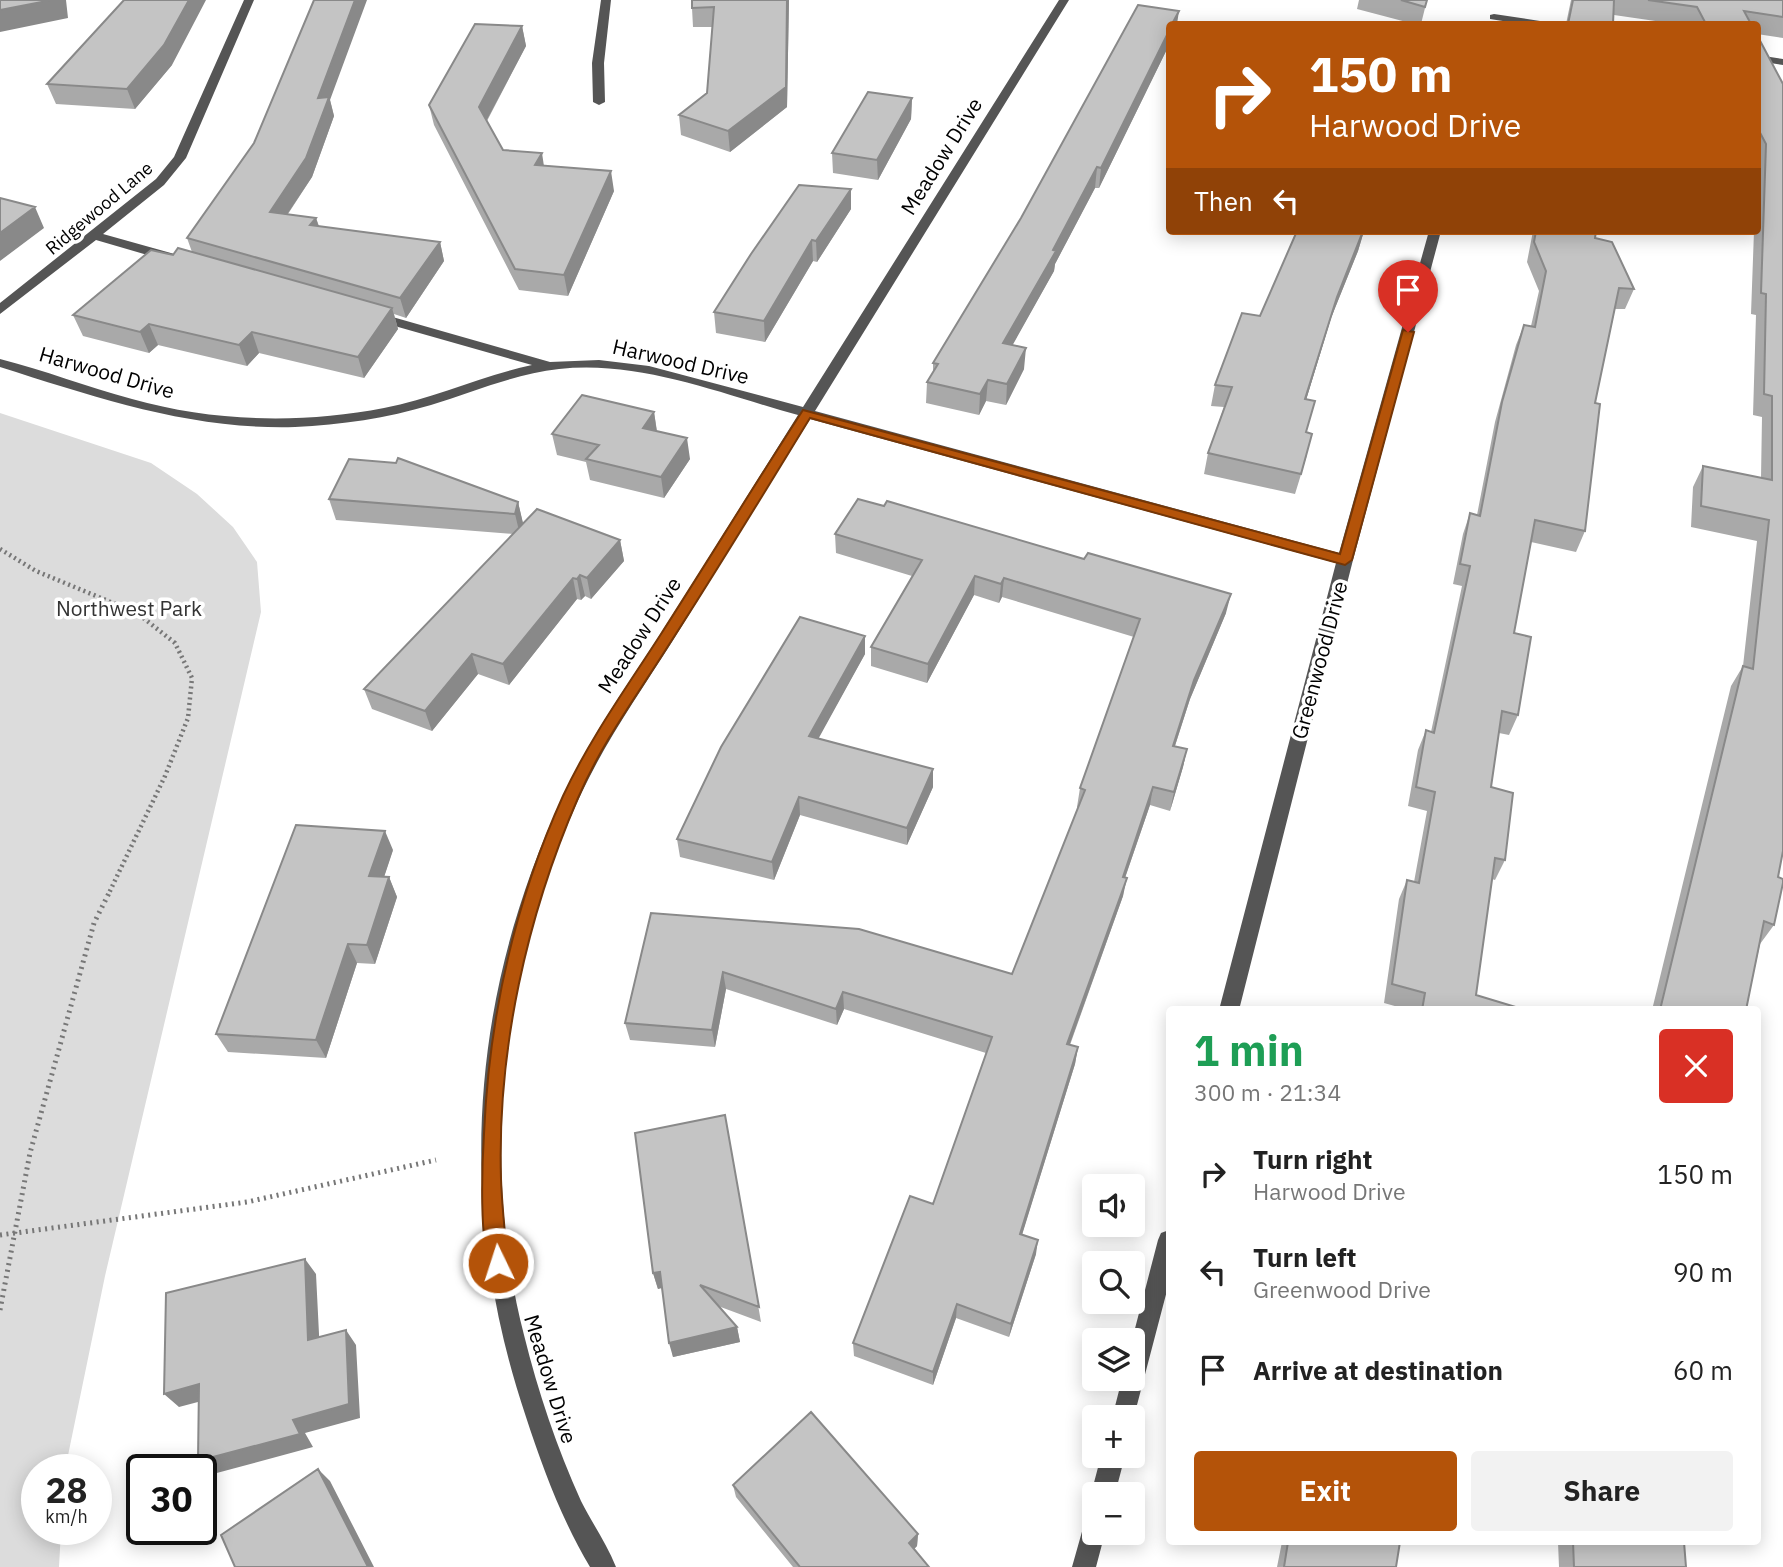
<!DOCTYPE html>
<html lang="en">
<head>
<meta charset="utf-8">
<style>
	:root { --surface:#fff; --page:#f2f2f2; --text:#222; --muted:#767676; --accent:#b45309 }
	body { margin:0; font-family:"IBM Plex Sans",sans-serif; background:var(--page); color:var(--text); height:100vh; display:flex; flex-direction:column; font-size:26px; white-space:nowrap }
	* { box-sizing:border-box; margin:0 }
	p { font-size:23px; color:var(--muted) }
	.icon { flex:none; width:38px; height:38px; fill:none; stroke:currentColor; stroke-width:2; stroke-linecap:round; stroke-linejoin:round }
	.map { position:relative; flex:1; overflow:hidden }
	.details { position:absolute; left:1166px; top:1006px; width:595px; height:539px; display:flex; flex-direction:column; background:var(--surface); border-radius:7px; box-shadow:0 4px 18px #0003 }
	.details>* { flex:none }
	.top-card { position:absolute; left:1166px; top:21px; width:595px; height:214px; border-radius:7px; box-shadow:0 4px 18px #0003; background:#b45309; color:#fff; overflow:hidden }
	.fabs { position:absolute; left:1082px; top:1174px; display:grid; gap:14px }
	.fabs a { display:grid; place-items:center; width:63px; height:63px; border-radius:7px; background:var(--surface); box-shadow:0 4px 18px #0003; font-size:35px }
	.speed { position:absolute; left:21px; top:1454px; display:flex; gap:14px; font-size:35px; font-weight:700; text-align:center }
	.speed>* { display:grid; place-content:center; width:91px; height:91px; border-radius:50%; background:var(--surface); box-shadow:0 4px 18px #0003; line-height:1 }
	.speed small { font-size:18px; font-weight:400 }
	.speed .limit { border:4px solid #111; border-radius:10px; background:#fff; color:#111 }
	.pin { position:absolute; display:grid; place-items:center; width:60px; height:60px; color:#fff; margin:-72px -30px; border-radius:50% 50% 50% 0; rotate:-45deg; box-shadow:0 0 7px #0007 }
	.pin .icon { rotate:45deg }
	.me { position:absolute; width:77px; margin:-38px; rotate:356deg; stroke-linejoin:round; filter:drop-shadow(0 0 5px #0008) }
	.turn { display:flex; align-items:center; gap:24px; height:147px; padding:0 28px; font-size:32px }
	.turn .icon { width:91px; height:91px; stroke-width:2.5 }
	.turn b { display:block; font-size:49px; line-height:60px }
	.then { display:flex; align-items:center; height:66px; padding:0 28px; background:#0003; gap:14px; font-size:26px }
	.round { display:grid; place-items:center; flex:none; width:74px; height:74px; border-radius:7px; background:var(--page) }
	.summary { display:flex; align-items:center; justify-content:space-between; height:119px; padding:0 28px }
	h1 { font-size:42px; font-weight:800; line-height:52px; color:#1e9e55 }
	.action { display:flex; gap:14px; margin-top:auto; padding:14px 28px }
	.action a { flex:1; height:80px; border-radius:7px; background:var(--accent); color:#fff; font-size:28px; font-weight:800; line-height:80px; text-align:center }
	.action a+a { background:var(--page); color:var(--text) }
	ul { padding:0; list-style:none }
	li { display:flex; align-items:center; gap:21px; height:98px; padding:0 28px }
	li div { flex:1 }
	li b { display:block; font-size:26px }
	li em { font-style:normal }
	.map>svg:first-child { display:block }
	.green { fill:#dcdcdc }
	.lines { fill:none; stroke-linecap:round; stroke-linejoin:round }
	.path-far1 { stroke:#777; stroke-width:4.5; stroke-dasharray:2 3.5; stroke-linecap:butt }
	.path { stroke:#777; stroke-width:5; stroke-dasharray:2 4.5; stroke-linecap:butt }
	.minor { fill:#555; fill-rule:evenodd }
	.wall { fill:#a9a9a9 }
	.shaded-wall { fill:#898989 }
	.building { fill:#c4c4c4; stroke:#898989; stroke-width:2 }
	.route { fill:#b45309; stroke:#753606; stroke-width:2 }
	.labels { text-anchor:middle; dominant-baseline:central; stroke-width:7; stroke-linejoin:round; paint-order:stroke }
	.far-street-label { font-size:18px; fill:#000; stroke:#fff }
	.street-label { font-size:21px; fill:#000; stroke:#fff }
	.park-label { font-size:21px; fill:#333; stroke:#fff }
</style>
</head>
<body>
<div class="map">
<svg width="1783" height="1567" viewBox="0 0 1783 1567">
	<rect width="100%" height="100%" fill="#fff"/>
	<path class="green" d="M0,413L151,463L197,494L233,527L257,562L261,612L105,1276L65,1470H37V1530H61L59,1567H0Z"/>
	<g class="lines">
		<path class="path-far1" d="M0,549L36,571L137,613L175,643L192,678L188,718L165,776L109,893"/>
		<path class="path" d="M0,1235L247,1202L436,1160
			M0,1310L30,1153L94,923L110,891"/>
		<path class="minor" d="M244,0H254L186,158L164,185L103,234L178,255V261H168L96,240L0,314V303L156,179L174,157Z
			M601,0H611L604,63L605,102L599,105L593,102L592,63Z
			M1059,0H1069L815,411L1339,553L1429,231H1441L1353,560L1239,1010H1219L1336,563L810,419C764,493 718,568 672,642C641,691 607,739 582,792C504,958 478,1157 524,1335C538,1392 557,1448 581,1501C592,1523 607,1544 616,1567H590C562,1520 543,1469 526,1417C455,1207 469,995 564,794C590,737 627,686 661,633C707,561 752,488 798,415C721,394 640,360 559,369C515,374 473,392 431,405C387,418 341,425 295,427C191,430 98,398 0,367V359C44,370 87,387 132,399C214,422 301,424 384,408C435,398 482,376 532,365L370,319L368,316L375,312L550,362L599,360L649,366L803,407Z
			M1494,14L1540,21L1545,24H1522L1490,19V15Z
			M1757,55L1783,59V65L1757,61Z
			M1169,1230V1283L1132,1424V1418H1112L1122,1379H1132V1340L1158,1240L1161,1233Z
			M1101,1456H1125L1115,1494H1094V1500L1091,1494Z
			M1094,1518V1533H1105L1096,1567H1072L1085,1521Z"/>
	</g>
	<path class="wall" d="M789,0L787,107L730,152L681,135L679,115L707,93L712,27H693L692,8Z
		M1359,0H1427L1421,24H1414L1357,9Z
		M1571,0H1783V38L1757,34V24H1676L1614,15L1613,24H1566Z
		M1169,24V45L1099,188H1095L1055,264L1054,271L1012,345L1024,369L1006,405L986,401L979,415L926,403L927,382L933,372V363Z
		M522,26L526,46L487,121L503,150L614,191L568,296L519,290L434,125L429,105Z
		M1757,35L1783,84L1778,877L1774,925L1760,944L1746,1010H1652L1731,686L1743,666L1757,541L1691,527L1693,487L1703,466L1761,478L1762,417L1753,415L1756,315L1751,314L1754,231H1757Z
		M172,65L135,109L56,104L47,84Z
		M912,98L911,119L878,180L833,173L832,153Z
		M330,100L334,116L312,177L288,214L316,218L319,226L440,242L444,261L406,318L394,314L398,329L364,378L259,353L247,366L158,345L149,353L83,336L73,315L173,255L192,252L187,238Z
		M851,189V209L817,262L813,261L765,342L716,333L714,312Z
		M1285,231H1364L1358,251L1331,318L1306,400L1307,455L1295,494L1204,474L1208,453L1224,407L1211,406L1215,385L1260,316L1296,233Z
		M1533,231H1596L1595,238L1634,289L1625,309H1615L1595,403L1585,531L1576,552L1531,542L1514,633L1518,715L1509,735L1499,733L1491,787L1505,860L1495,880L1492,879L1476,995L1519,1010H1409L1384,1003L1399,899L1407,880L1414,882L1427,811L1408,806L1418,750L1426,730L1431,732L1462,586L1453,584L1463,534L1470,513L1477,515L1495,422L1516,345L1524,325L1531,326L1539,291L1527,262Z
		M654,412L657,431L690,459L664,498L590,480L586,462L557,455L552,434Z
		M329,499L518,502L523,524L620,540L624,561L591,599L585,596L581,600L577,599L509,685L478,674L432,731L372,709L364,689L513,534L336,520Z
		M835,534L1226,613L1190,699L1175,746L1187,749L1183,767L1170,811L1150,805L1125,878L1123,896L1070,1045L1078,1047L1075,1064L1022,1234L1036,1254L1009,1337L956,1318L933,1385L854,1356L853,1343L933,1204L986,1053L844,1009L837,1025L726,989L715,1047L630,1040L625,1023L651,913L1012,974L1078,807H1077L1080,788L1134,637L1002,597L999,603L974,595L927,683L871,666V647L912,576L836,553Z
		M865,636V654L818,738L933,769V787L907,845L800,815L774,880L680,857L677,839Z
		M393,850L384,877H389L397,897L375,964L357,963L326,1058L228,1052L216,1034Z
		M725,1115L761,1322L718,1306L737,1327L740,1342L673,1357L662,1288L658,1289L653,1273Z
		M733,1485L918,1534L917,1546L914,1549L929,1567H793L736,1497Z
		M1282,1542H1400L1396,1567H1277Z
		M1558,1542H1684L1686,1567H1559Z"/>
	<path class="shaded-wall" d="M52,0H66L68,18L0,32V10Z
		M189,0H206L172,65L135,109L127,89Z
		M355,0H367L330,100L334,116L312,177L276,231L270,212L318,98Z
		M787,0H789L787,107L730,152L728,131Z
		M1179,11L1177,24H1172Z
		M522,26L526,46L483,127L479,107Z
		M1169,31V45L1099,188L1101,168Z
		M912,98L911,119L878,180L877,160Z
		M542,153L545,173L535,165Z
		M1097,167L1095,188L1055,264L1054,271L1002,364L1003,343Z
		M611,171L614,191L568,296L564,275Z
		M851,189V209L817,262L816,241Z
		M35,207L44,228L0,261V233Z
		M316,218L322,237L310,225Z
		M1363,231H1364L1358,251L1331,318L1300,420L1305,399L1337,297Z
		M812,240L813,261L765,342L764,321Z
		M440,242L444,261L406,318L400,298Z
		M392,308L398,329L364,378L358,357Z
		M149,324L158,345L149,353L140,332Z
		M252,332L259,353L247,366L239,345Z
		M1026,348L1024,369L1006,405L1007,384Z
		M988,380L986,401L979,415L980,394Z
		M654,412L657,433L643,428Z
		M687,438L690,459L664,498L661,477Z
		M518,502L523,523L520,535L515,514Z
		M620,540L624,561L591,599L587,578Z
		M580,575L585,596L581,600L577,579Z
		M975,576L974,595L927,683L928,664Z
		M573,578L577,599L509,685L503,664Z
		M1004,578L1002,597L999,603L1001,584Z
		M1231,594L1226,613L1190,699L1169,764L1173,746L1194,680Z
		M865,636V654L810,754L809,736Z
		M472,654L478,674L432,731L425,711Z
		M1187,749L1183,767L1170,811L1174,792Z
		M933,769V787L907,845V828Z
		M1153,787L1150,805L1119,895L1123,877Z
		M799,797L800,815L774,880L772,862Z
		M385,831L393,850L378,895L369,876Z
		M389,877L397,897L375,964L367,945Z
		M1127,878L1123,896L1064,1060L1067,1044Z
		M348,944L357,963L326,1058L316,1040Z
		M723,972L726,989L715,1047L712,1030Z
		M843,992L844,1009L837,1025L836,1009Z
		M1078,1047L1075,1064L1018,1248L1020,1234Z
		M1038,1240L1036,1254L1009,1337L1011,1324Z
		M305,1259L316,1274L320,1354L308,1340Z
		M660,1272L664,1287L658,1289L653,1273Z
		M957,1304L956,1318L933,1385V1372Z
		M737,1327L740,1342L673,1357L669,1343Z
		M346,1330L356,1345L360,1418L305,1433L313,1447L213,1474L198,1461L293,1420Z
		M199,1384L213,1398L179,1407L164,1394Z
		M318,1469L330,1481L374,1567H368Z
		M918,1534L917,1546L908,1555L909,1543Z"/>
	<path class="building" d="M0,0H52L0,10Z
		M124,0H189L164,45L127,89L47,84Z
		M314,0H355L318,98L329,97L306,158L270,212L316,218L310,225L440,242L400,298L187,238L254,143Z
		M692,0H787L786,87L728,131L679,115L707,93L714,7L692,8Z
		M1401,0H1427L1425,7Z
		M1573,0H1614L1613,24H1568Z
		M1648,0H1783V17L1744,11L1751,24H1706L1697,7Z
		M1138,5L1179,11L1172,24H1169V31L1101,168L1097,167L1053,250L1056,251L1003,343L1026,348L1007,384L988,380L980,394L927,382L938,364L933,363L1021,218Z
		M475,24L522,26L479,107L503,150L542,153L535,165L611,171L564,275L515,269L429,105Z
		M1757,35L1783,84V851L1778,877L1783,879V883L1774,925L1764,921L1746,1010H1660L1743,666L1753,669L1769,520L1701,506L1703,466L1772,480V396L1764,394L1766,294L1761,293L1766,144L1757,127Z
		M868,92L912,98L877,160L832,153Z
		M799,185L851,189L816,241L812,240L764,321L714,312L751,254Z
		M0,198L35,207L0,233Z
		M1297,231H1363L1337,297L1305,399L1315,401L1306,432L1312,434L1301,474L1208,453L1232,387L1215,385L1242,313L1260,316Z
		M1536,231H1596L1595,238L1612,242L1634,289L1619,288L1595,403L1600,404L1585,531L1535,520L1514,633L1531,637L1518,715L1502,711L1491,787L1513,793L1505,860L1495,858L1476,995L1519,1008V1010H1422L1425,993L1392,984L1407,880L1419,883L1435,792L1416,787L1426,730L1434,733L1470,566L1460,564L1470,513L1480,516L1502,402L1524,325L1535,327L1546,271L1534,242Z
		M178,248L392,308L358,357L252,332L239,345L149,324L140,332L73,315L151,250L173,255Z
		M582,395L654,412L643,428L687,438L661,477L586,459L599,445L552,434Z
		M398,458L518,502L515,514L329,499L349,459L396,463Z
		M858,499L884,506L887,501L1084,559L1088,553L1231,594L1194,680L1173,746L1187,749L1174,792L1153,787L1123,877L1127,878L1067,1044L1078,1047L1020,1234L1038,1240L1011,1324L957,1304L933,1372L853,1343L910,1196L933,1204L992,1037L843,992L836,1009L723,972L712,1030L625,1023L651,913L859,929L1012,974L1085,790L1080,788L1140,619L1004,578L1001,584L975,576L928,664L871,647L922,560L835,534Z
		M537,509L620,540L587,578L580,575L577,579L573,578L503,664L472,654L425,711L364,689Z
		M800,617L865,636L809,736L933,769L907,828L799,797L772,862L677,839L721,747Z
		M296,825L385,831L369,876L389,877L367,945L348,944L316,1040L216,1034Z
		M725,1115L759,1307L700,1285L737,1327L669,1343L660,1272L653,1273L635,1133Z
		M305,1259L308,1340L346,1330L349,1404L293,1420L300,1434L198,1461L199,1384L164,1394L166,1293Z
		M811,1412L918,1534L909,1543L929,1567H800L733,1485Z
		M318,1469L368,1567H235L221,1535Z
		M1288,1542H1400L1396,1567H1284Z
		M1573,1542H1684L1686,1567H1574Z"/>
	<path class="route" d="M1403,330L1414,332L1352,560L1345,565L810,418C764,493 718,569 670,643C638,694 602,742 578,798C527,916 497,1049 501,1179C502,1207 505,1235 508,1263L505,1270L498,1273L491,1270C479,1243 482,1165 484,1134C489,1018 515,902 563,796C590,738 627,687 661,634C709,559 755,484 803,410L1340,554Z"/>
	<g class="labels">
		<g class="far-street-label">
			<text transform="translate(99 208) rotate(-40)">Ridgewood Lane</text>
		</g>
		<g class="street-label">
			<text transform="translate(941 156) rotate(-58)">Meadow Drive</text>
			<text transform="translate(681 361) rotate(13)">Harwood Drive</text>
			<text transform="translate(107 372) rotate(16)">Harwood Drive</text>
			<text transform="translate(639 635) rotate(-57)">Meadow Drive</text>
			<text transform="translate(1319 660) rotate(-75)">Greenwood Drive</text>
			<text transform="translate(551 1379) rotate(73)">Meadow Drive</text>
		</g>
		<g class="park-label">
			<text x="129" y="608">Northwest Park</text>
		</g>
	</g>
</svg>
<div class="fabs">
<a><svg class="icon" aria-label="sound" viewBox="0 0 24 24"><path d="M4 9h4l5-4v14l-5-4H4zM17 9q2 3 0 6"/></svg></a>
<a><svg class="icon" aria-label="search" viewBox="0 0 24 24"><circle cx="10" cy="10" r="6"/><path d="M15 15l6 6"/></svg></a>
<a><svg class="icon" aria-label="layers" viewBox="0 0 24 24"><path d="M12 4l9 5-9 5-9-5zM3 14l9 5 9-5"/></svg></a>
<a>+</a>
<a>−</a>
</div>
<div class="speed"><div>28<small>km/h</small></div><div class="limit">30</div></div>
<div class="pin" style="left:1408px;top:332px;background:#d93025"><svg class="icon" aria-label="arrive" viewBox="0 0 24 24"><path d="M6 21V4h12l-3 4 3 4H6"/></svg></div>
<svg class="me" style="left:498px;top:1263px" viewBox="-20 -20 40 40"><circle r="17" fill="#b45309" stroke="#fff" stroke-width="3"/><path d="M0-11L8 9 0 5-8 9z" fill="#fff"/></svg>
<div class="top-card">
<div class="turn"><svg class="icon" aria-label="right" viewBox="0 0 24 24"><path d="M7 20v-9h11M14 6l5 5-5 5"/></svg><div><b>150 m</b>Harwood Drive</div></div>
<div class="then">Then<svg class="icon" aria-label="left" viewBox="0 0 24 24"><path d="M17 20v-9H6M10 6l-5 5 5 5"/></svg></div>
</div>
<section class="details">
<div class="summary"><div><h1>1 min</h1><p>300 m · 21:34</p></div><a class="round" style="background:#d93025;color:#fff"><svg class="icon" aria-label="close" viewBox="0 0 24 24"><path d="M6 6l12 12M18 6L6 18"/></svg></a></div>
<ul>
<li><svg class="icon" aria-label="right" viewBox="0 0 24 24"><path d="M7 20v-9h11M14 6l5 5-5 5"/></svg><div><b>Turn right</b><p>Harwood Drive</p></div><em>150 m</em></li>
<li><svg class="icon" aria-label="left" viewBox="0 0 24 24"><path d="M17 20v-9H6M10 6l-5 5 5 5"/></svg><div><b>Turn left</b><p>Greenwood Drive</p></div><em>90 m</em></li>
<li><svg class="icon" aria-label="arrive" viewBox="0 0 24 24"><path d="M6 21V4h12l-3 4 3 4H6"/></svg><div><b>Arrive at destination</b></div><em>60 m</em></li>
</ul>
<div class="action"><a>Exit</a><a>Share</a></div>
</section>
</div>
</body>
</html>
